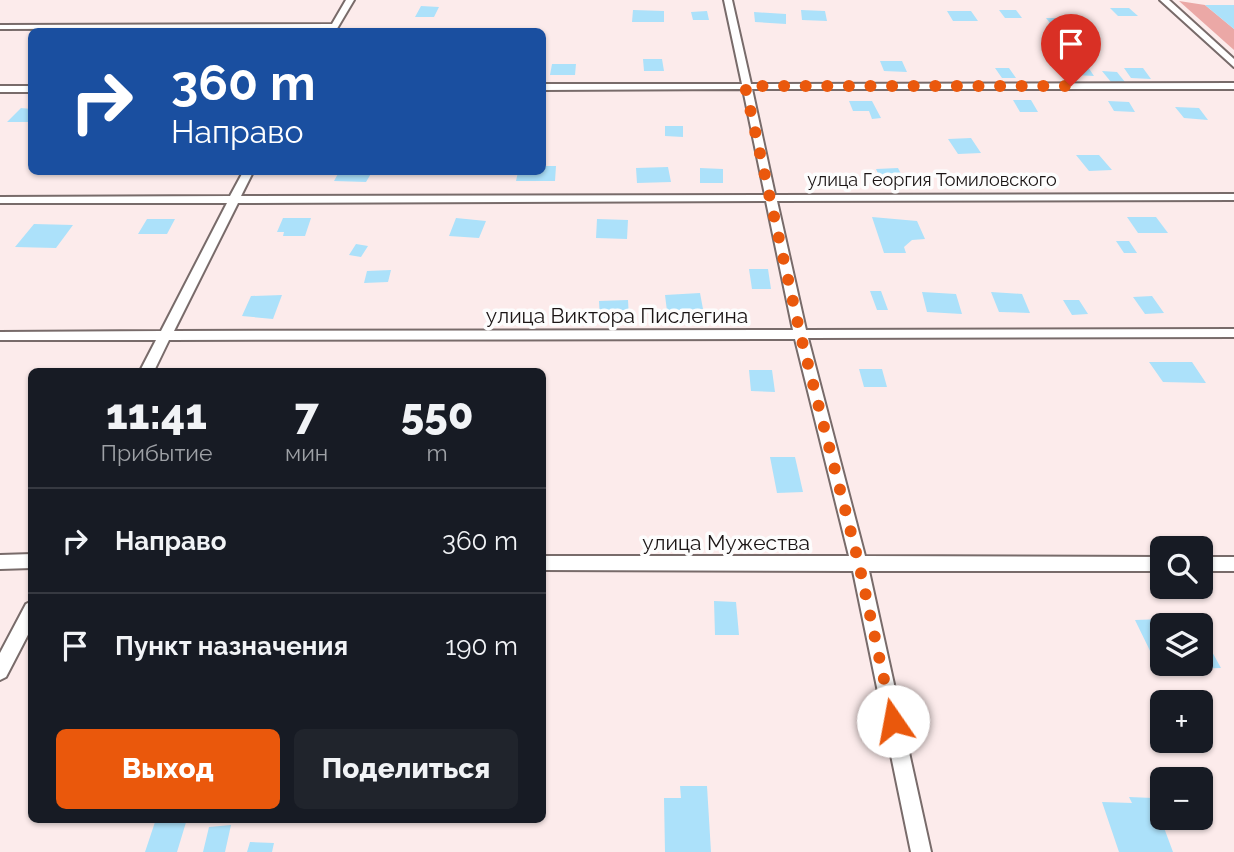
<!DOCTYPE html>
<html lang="ru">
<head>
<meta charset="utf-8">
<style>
	:root { --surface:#171b24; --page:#20242c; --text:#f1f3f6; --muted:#9ea1a6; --line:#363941; --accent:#ea580c }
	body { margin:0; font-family:Raleway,sans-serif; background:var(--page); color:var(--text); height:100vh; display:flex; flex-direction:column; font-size:26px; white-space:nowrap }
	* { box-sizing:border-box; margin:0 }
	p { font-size:23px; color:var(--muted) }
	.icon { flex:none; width:38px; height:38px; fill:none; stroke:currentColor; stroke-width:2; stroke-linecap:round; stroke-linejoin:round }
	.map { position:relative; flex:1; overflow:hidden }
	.side { position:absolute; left:28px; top:368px; width:518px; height:455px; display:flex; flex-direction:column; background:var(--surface); border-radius:10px; box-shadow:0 2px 5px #0004 }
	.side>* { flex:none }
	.hud { position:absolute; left:28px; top:28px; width:518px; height:147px; border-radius:10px; box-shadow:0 2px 5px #0004; background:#1a4fa0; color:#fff; overflow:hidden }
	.controls { position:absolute; left:1150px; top:536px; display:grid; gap:14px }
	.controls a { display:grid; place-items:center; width:63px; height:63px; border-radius:10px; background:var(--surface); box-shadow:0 2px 5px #0004; font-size:35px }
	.pin { position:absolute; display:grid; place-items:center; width:60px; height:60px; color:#fff; margin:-72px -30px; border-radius:50% 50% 50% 0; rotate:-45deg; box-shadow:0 0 7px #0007 }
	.pin .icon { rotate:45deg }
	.me { position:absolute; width:77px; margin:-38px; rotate:348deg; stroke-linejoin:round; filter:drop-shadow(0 0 5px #0008) }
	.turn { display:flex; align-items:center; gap:24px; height:147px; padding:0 28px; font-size:32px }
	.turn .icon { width:91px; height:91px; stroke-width:2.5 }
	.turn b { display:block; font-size:49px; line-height:60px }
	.eta { display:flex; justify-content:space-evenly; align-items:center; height:119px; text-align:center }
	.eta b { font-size:42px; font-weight:800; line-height:49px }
	.button { display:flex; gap:14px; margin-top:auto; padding:14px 28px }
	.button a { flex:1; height:80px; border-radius:10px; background:var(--accent); color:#fff; font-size:28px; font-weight:800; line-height:80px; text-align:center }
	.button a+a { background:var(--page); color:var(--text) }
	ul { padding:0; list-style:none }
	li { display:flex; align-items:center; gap:21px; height:105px; padding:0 28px; border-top:2px solid var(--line) }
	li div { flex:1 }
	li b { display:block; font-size:26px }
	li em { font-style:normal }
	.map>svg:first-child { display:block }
	.green { fill:#eba8a6 }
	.building { fill:#ace1fa }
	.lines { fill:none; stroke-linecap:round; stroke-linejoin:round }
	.minor-casing { stroke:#786b6a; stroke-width:4 }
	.minor { fill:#fff; fill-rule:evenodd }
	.route { stroke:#ea580c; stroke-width:12; stroke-dasharray:0 21.6 }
	.labels { text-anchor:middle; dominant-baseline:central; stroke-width:7; stroke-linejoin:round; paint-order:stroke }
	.far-street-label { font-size:18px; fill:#1b1515; stroke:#fdfdfd }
	.street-label { font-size:21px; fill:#1b1515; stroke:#fdfdfd }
</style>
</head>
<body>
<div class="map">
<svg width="1234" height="852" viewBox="0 0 1234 852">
	<rect width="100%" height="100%" fill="#fcebeb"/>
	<path class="green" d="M1179,1L1205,5L1234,29V50Z"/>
	<path class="building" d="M1205,5H1234V29Z
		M421,6L439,7L434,17H415Z
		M1110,8H1129L1138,16H1118Z
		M633,10L664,11V22H632Z
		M801,10L825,11L827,21L802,20Z
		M999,10H1016L1022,18H1005Z
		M707,11L709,20H693L691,12Z
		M947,11H971L978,21H953Z
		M754,12L786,14V24L755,22Z
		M1046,18H1068L1076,28L1053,27Z
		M643,59H662L664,71H644Z
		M880,61H902L907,72L884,71Z
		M552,64H576L575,75H550Z
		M1069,67H1088L1094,76L1075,75Z
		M995,68H1009L1016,78H1002Z
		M1124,68H1143L1151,79L1131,78Z
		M1102,71L1117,72L1125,82H1111Z
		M1013,100H1031L1038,112H1020Z
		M849,101H872L881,118L872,119L869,111H853Z
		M1108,101L1129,102L1135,112L1114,111Z
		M1175,107L1199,108L1208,120L1184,118Z
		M21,108L32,109V122H7Z
		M665,126H683V137L665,136Z
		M971,138L981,153L958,154L948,139Z
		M1076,155H1099L1112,170L1089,171Z
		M542,166H556L555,181H516L518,172H542Z
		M668,167L671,182L637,183L636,168Z
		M700,168L723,169V183H700Z
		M898,168L906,184L883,185L876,169Z
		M182,172H214L211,175H180Z
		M339,172H372L366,182L334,181Z
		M872,217L917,221L925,239L912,240L904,247L906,253H884Z
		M1127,217H1156L1168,233H1138Z
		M283,218H311L305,236H283L284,232H277Z
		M456,218L486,221L479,238L449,236Z
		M147,219H175L167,234H138Z
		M597,219L628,220L627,239L596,238Z
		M34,224L73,225L56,248L15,247Z
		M1116,241H1129L1137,253H1124Z
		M356,244L368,246L361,257L349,255Z
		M749,269H768L771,289H752Z
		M391,270L388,282L364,283L367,271Z
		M870,291H881L888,310H877Z
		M922,292L956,294L962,314L927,312Z
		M991,292L1022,294L1030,313L999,312Z
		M700,293L703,309L667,311L665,295Z
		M282,295L273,319L242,316L251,296Z
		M1152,296L1164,313L1145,314L1133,297Z
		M628,300L629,319L600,320L599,301Z
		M1063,300H1079L1088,314L1072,315Z
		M1149,362H1192L1206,383L1163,382Z
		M859,369H882L887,387H864Z
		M749,370H772L775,392L751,391Z
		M770,457H795L803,492L777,493Z
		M714,601L736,602L739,635H715Z
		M1194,618L1197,625H1162V659H1154L1135,620Z
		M1200,630L1221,668L1187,669L1184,663H1200Z
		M680,786H707L711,852H665L664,798H681Z
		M1129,797L1153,798L1173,852H1119L1102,802L1132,803Z
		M156,819H187L177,852H145Z
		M231,825L225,852H203L209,827Z
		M250,842L274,843L272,852H247Z"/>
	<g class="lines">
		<defs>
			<path id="minor" d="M346,0H354L335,32H327L329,28L0,29V25L332,24Z
				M724,0H732L751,84L1234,83V89H752L775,195L1234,194V200L777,201L806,330L1234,329V337L808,338L865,556L1162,557V571H869L931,852H911L853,571L542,570V556H849L795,339L169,340L154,371H140L156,340H0V332L161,331L227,203H0V197L230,196L243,172H253L241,196L765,195L743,89L542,90V84H742ZM766,201L793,330L174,331L238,203Z
				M1160,0H1169L1234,59V67Z
				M0,86H32V92H0Z
				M32,554V568L0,569V555Z
				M1200,557H1234V571H1200Z
				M32,601V627L6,677L0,680V653L26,604Z"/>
		</defs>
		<use href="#minor" class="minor-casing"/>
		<use href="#minor" class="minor"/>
	</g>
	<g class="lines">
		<path class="route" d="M893,721L859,564L800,333L745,86H1071"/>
	</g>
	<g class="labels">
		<g class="far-street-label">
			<text x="932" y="179">улица Георгия Томиловского</text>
		</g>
		<g class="street-label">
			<text x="617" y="315">улица Виктора Пислегина</text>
			<text x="726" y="542">улица Мужества</text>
		</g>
	</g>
</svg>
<div class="controls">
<a><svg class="icon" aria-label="search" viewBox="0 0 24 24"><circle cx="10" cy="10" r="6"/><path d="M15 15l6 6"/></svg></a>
<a><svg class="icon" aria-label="layers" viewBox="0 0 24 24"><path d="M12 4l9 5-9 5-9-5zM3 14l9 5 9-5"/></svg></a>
<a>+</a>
<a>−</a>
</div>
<div class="pin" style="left:1071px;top:86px;background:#d93025"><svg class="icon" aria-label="arrive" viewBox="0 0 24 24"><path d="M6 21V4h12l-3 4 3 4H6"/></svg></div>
<svg class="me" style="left:893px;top:721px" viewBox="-20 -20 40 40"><circle r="19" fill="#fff"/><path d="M0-13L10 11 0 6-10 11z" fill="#ea580c"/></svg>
<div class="hud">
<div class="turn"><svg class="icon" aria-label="right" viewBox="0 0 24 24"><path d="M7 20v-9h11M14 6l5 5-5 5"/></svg><div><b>360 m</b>Направо</div></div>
</div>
<section class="side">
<div class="eta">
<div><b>11:41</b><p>Прибытие</p></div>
<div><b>7</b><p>мин</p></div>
<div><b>550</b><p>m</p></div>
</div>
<ul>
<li><svg class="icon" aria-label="right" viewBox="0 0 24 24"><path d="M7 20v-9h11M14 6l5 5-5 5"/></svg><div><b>Направо</b></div><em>360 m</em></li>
<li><svg class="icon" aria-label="arrive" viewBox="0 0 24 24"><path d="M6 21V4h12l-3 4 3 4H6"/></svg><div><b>Пункт назначения</b></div><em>190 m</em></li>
</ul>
<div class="button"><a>Выход</a><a>Поделиться</a></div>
</section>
</div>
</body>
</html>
